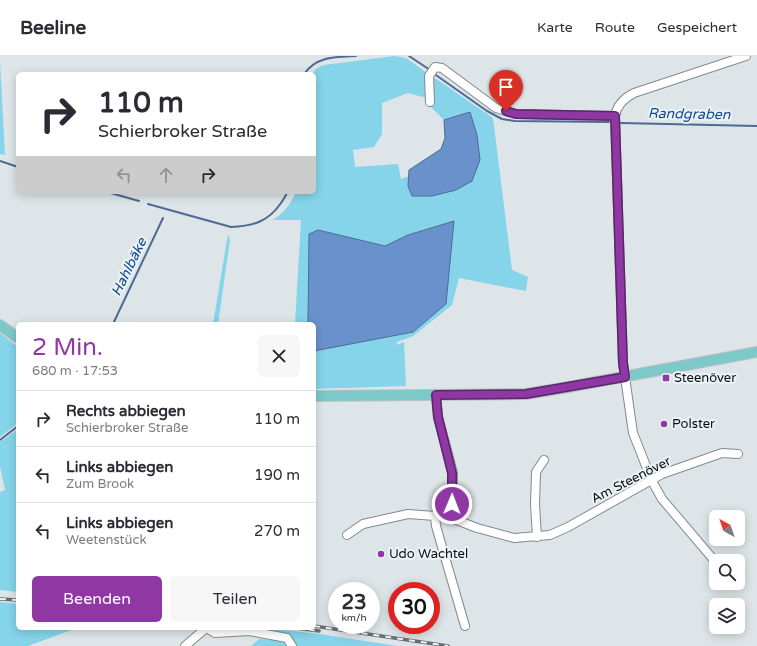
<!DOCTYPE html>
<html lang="de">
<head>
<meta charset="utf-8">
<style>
	:root { --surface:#fff; --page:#f7f7f7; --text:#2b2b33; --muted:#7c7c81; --line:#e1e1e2; --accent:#8f38a4 }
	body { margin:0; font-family:"Varela Round",sans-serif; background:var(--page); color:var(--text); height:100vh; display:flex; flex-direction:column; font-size:15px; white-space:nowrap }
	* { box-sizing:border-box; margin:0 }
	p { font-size:13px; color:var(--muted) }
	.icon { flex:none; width:22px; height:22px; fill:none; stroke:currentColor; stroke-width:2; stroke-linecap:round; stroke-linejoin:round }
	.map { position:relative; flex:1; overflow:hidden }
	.panel { position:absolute; left:16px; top:266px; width:300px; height:308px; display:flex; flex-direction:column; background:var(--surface); border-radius:6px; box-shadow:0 2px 10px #0003 }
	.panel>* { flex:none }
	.guide { position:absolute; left:16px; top:16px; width:300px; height:122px; border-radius:6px; box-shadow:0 2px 10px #0003; background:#fff; color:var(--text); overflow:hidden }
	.needle { width:26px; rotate:320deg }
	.fabs { position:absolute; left:709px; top:454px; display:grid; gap:8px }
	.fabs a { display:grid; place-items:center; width:36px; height:36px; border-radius:6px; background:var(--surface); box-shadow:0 2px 10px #0003; font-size:20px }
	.speed { position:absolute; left:328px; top:526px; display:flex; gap:8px; font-size:20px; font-weight:700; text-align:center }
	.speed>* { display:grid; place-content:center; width:52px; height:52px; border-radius:50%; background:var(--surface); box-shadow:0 2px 10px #0003; line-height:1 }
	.speed small { font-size:10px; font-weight:400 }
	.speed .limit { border:6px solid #d22; background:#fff; color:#111 }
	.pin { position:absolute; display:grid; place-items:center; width:34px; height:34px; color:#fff; margin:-41px -17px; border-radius:50% 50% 50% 0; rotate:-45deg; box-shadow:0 0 4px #0007 }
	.pin .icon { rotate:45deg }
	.me { position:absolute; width:44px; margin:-22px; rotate:1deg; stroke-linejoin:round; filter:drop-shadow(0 0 3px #0008) }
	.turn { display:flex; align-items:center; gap:14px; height:84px; padding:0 16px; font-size:18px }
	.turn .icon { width:52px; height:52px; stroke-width:2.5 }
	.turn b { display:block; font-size:28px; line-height:34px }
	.lanes { display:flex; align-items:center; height:38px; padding:0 16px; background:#0003; justify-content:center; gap:20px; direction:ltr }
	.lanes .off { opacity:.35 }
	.round { display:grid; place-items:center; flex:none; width:42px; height:42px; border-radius:6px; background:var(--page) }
	.head { display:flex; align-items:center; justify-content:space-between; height:68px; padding:0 16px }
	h1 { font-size:24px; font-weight:600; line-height:30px; color:var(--accent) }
	.action { display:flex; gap:8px; margin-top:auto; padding:8px 16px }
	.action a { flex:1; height:46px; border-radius:6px; background:var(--accent); color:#fff; font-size:16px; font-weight:600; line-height:46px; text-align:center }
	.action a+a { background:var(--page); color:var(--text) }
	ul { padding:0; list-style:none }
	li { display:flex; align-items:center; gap:12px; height:56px; padding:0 16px; border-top:1px solid var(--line) }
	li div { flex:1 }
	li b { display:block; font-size:15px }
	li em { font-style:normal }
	header { display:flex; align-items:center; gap:24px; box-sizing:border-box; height:56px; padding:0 20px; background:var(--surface); border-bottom:1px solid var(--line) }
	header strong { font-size:19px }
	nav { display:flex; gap:22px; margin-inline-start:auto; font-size:14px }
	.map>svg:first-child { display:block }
	.green { fill:#85d4e9 }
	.water { fill:#6992cd; stroke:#4d6a94 }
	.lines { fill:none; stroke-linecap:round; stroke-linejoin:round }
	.stream { stroke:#4d6a94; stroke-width:2 }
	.minor-casing { stroke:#828a8c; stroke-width:10 }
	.major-casing { stroke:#c0c0c1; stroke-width:12 }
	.minor { stroke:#fff; stroke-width:8 }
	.major { stroke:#7dc9ca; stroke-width:10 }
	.rail-casing { stroke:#696f71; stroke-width:3.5 }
	.rail { stroke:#eaf3f5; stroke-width:2; stroke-dasharray:6; stroke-linecap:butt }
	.route-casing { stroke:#5d246b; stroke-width:10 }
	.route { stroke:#8f38a4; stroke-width:7 }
	.poi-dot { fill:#8f38a4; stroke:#eaf3f5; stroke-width:1.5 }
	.labels { text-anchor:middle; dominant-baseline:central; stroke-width:4; stroke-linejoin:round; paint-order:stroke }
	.poi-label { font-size:13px; fill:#0b0e0f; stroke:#eaf3f5; text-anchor:start }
	.street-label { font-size:13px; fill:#0b0e0f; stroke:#eaf3f5 }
	.water-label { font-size:14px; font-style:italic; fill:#13488f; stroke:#eaf3f5 }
</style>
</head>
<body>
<header>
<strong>Beeline</strong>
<nav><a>Karte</a><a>Route</a><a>Gespeichert</a></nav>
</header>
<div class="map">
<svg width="757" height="590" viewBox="0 0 757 590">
	<rect width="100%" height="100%" fill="#dde5e8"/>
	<path class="green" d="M394,0L406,2L427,17V42L408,37L382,47V78L374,91L353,94L355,111L398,108L401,123L409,120L408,130L412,140L470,56L444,64L431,51V22L432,20L493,62L512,214L528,221L526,235L459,222L452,249L413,280L397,286V289L404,286L406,330L314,333V295L413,276L454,165L408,179L386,190L318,174L309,178L308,268H295L301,164H272C283,159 291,147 296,136H314V18H312L317,12L324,9Z
		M0,5L5,99L0,98Z
		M228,178L230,184L218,268H213Z
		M0,277L18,291V367L0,381Z
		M18,373V536L0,534V436L5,434L0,410V386Z
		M0,546L18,548V572H77L28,590H0Z
		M233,572H266L320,578L397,590H251L259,583L271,584L269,575Z"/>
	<path class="water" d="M470,56L477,79L480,104L472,125L456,134L432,140H412L408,130L409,114L441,93L445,82L444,64Z
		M454,165L446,248L413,276L314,295V268H308L309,178L318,174L385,190L408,179Z"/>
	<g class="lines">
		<path class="stream" d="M409,0L430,14
			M433,17L487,55L502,63L515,65L609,66
			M304,18C317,0 335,1 356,0
			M621,67L757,70
			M0,105L18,111
			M107,136L139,145
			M148,148L231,171C253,170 268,166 281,147C283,144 286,140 287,136
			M113,268L163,162
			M0,384L18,370"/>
		<defs>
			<path id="minor" d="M430,46L429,20L435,11L442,12L496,52L516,58L615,60
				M436,339L438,361L453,417L452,448L446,456
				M435,460L436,470L465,570
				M347,479L363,468L408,458L435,460L446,456L454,463L477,472L514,482L550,479L568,471L662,418L722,397L738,398
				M537,481L535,448L536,416L544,404
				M713,503L662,443L652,425L633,377L623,307L615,60C617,49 624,42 634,37L746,0
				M207,572L215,577L249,575L287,582L292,590
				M185,590L206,572"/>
			<path id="major" d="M0,269L18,282
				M314,340L526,338L563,332L757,296"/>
		</defs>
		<use href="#minor" class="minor-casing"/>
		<use href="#major" class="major-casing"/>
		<use href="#minor" class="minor"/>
		<use href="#major" class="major"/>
		<defs>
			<path id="rail" d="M0,543L18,544
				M314,570L448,590
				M297,572L319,575"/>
		</defs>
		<use href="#rail" class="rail-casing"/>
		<use href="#rail" class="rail"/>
	</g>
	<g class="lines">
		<defs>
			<path id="route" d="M452,448V417L438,361L436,339L526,338L625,321L623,307L615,60L516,58L506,55"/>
		</defs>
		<use href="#route" class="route-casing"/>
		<use href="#route" class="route"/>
	</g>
	<g class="poi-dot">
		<rect x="662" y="318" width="8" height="8" rx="2"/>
		<circle cx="664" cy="368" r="4"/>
		<circle cx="381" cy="498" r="4"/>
	</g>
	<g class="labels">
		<g class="poi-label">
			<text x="674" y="322">Steenöver</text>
			<text x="672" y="368">Polster</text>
			<text x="389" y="498">Udo Wachtel</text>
		</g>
		<g class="street-label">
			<text transform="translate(631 424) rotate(-27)">Am Steenöver</text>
		</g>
		<g class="water-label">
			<text transform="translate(689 58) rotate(1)">Randgraben</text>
			<text transform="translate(129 211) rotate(-64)">Hahlbäke</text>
		</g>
	</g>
</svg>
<div class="fabs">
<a><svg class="needle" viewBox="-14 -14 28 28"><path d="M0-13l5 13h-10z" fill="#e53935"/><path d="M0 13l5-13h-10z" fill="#7c7c81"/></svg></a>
<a><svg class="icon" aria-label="search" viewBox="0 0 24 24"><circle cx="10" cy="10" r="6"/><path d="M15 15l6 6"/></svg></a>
<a><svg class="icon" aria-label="layers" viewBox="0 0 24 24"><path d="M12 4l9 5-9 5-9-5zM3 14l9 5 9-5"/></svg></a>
</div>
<div class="speed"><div>23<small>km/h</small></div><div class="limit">30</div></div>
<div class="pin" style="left:506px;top:55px;background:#d93025"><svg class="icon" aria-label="arrive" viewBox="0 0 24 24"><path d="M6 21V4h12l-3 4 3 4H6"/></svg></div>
<svg class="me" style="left:452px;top:448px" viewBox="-20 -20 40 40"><circle r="17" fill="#8f38a4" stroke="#fff" stroke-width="3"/><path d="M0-11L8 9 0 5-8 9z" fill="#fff"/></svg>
<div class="guide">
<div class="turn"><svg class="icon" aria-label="right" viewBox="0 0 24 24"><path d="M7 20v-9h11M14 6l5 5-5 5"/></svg><div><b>110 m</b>Schierbroker Straße</div></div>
<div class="lanes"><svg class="icon off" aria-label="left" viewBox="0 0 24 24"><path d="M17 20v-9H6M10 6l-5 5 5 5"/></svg><svg class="icon off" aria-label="ahead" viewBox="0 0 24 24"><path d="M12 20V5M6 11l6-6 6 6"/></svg><svg class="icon" aria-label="right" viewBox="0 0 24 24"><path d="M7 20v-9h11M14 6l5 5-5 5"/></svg></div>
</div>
<section class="panel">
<div class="head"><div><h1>2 Min.</h1><p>680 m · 17:53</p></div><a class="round"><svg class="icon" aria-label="close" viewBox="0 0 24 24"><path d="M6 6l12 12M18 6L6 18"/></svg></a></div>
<ul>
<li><svg class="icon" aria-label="right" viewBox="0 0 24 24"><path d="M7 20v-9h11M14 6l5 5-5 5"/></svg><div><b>Rechts abbiegen</b><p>Schierbroker Straße</p></div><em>110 m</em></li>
<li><svg class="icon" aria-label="left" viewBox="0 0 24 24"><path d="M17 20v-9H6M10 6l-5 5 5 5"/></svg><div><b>Links abbiegen</b><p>Zum Brook</p></div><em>190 m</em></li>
<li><svg class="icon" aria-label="left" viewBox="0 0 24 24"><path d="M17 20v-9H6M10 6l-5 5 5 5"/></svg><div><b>Links abbiegen</b><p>Weetenstück</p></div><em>270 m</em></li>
</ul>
<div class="action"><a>Beenden</a><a>Teilen</a></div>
</section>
</div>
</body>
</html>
